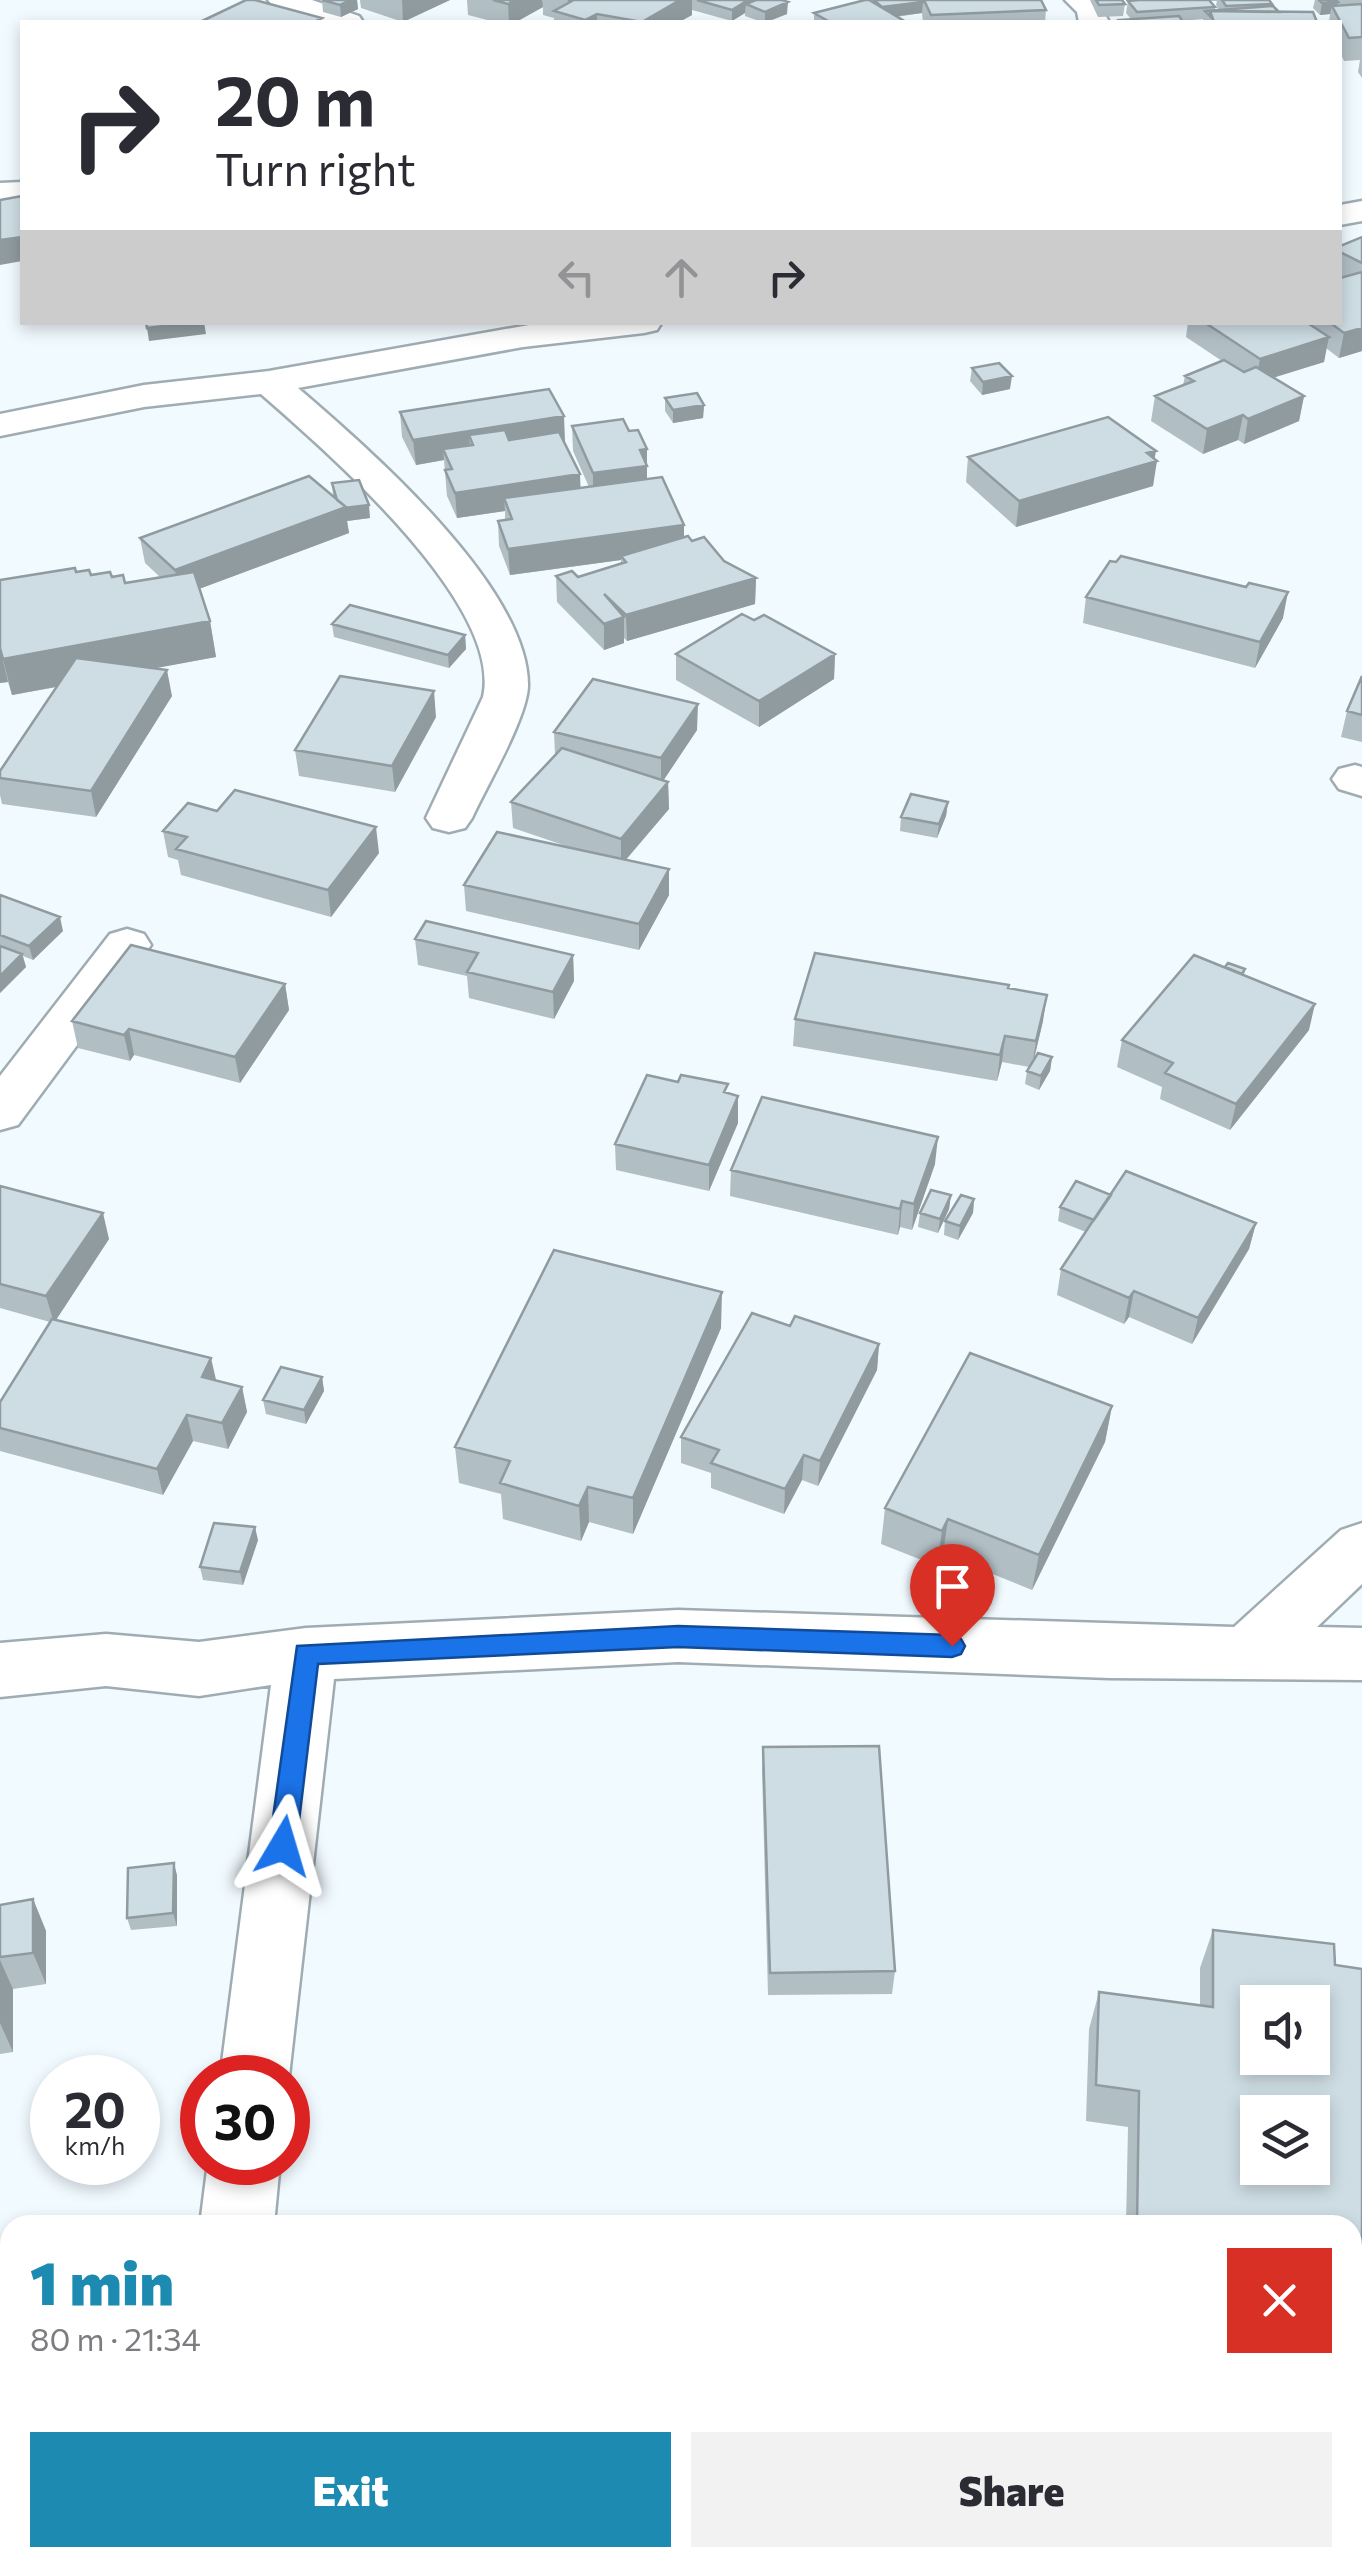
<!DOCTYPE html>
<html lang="en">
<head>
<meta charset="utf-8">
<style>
	:root { --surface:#fff; --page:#f2f2f3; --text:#2b2b33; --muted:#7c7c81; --accent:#1d8bb1 }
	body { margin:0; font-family:Commissioner,sans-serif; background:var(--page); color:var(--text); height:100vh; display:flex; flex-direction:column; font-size:38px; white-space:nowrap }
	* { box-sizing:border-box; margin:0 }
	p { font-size:32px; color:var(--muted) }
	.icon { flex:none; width:55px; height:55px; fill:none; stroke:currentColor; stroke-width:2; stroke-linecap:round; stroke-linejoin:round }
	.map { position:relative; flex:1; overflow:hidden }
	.details { position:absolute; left:0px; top:2215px; width:1362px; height:352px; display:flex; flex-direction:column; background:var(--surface); border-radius:30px 30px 0 0; box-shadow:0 5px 15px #0003 }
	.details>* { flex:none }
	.hud { position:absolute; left:20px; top:20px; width:1322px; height:305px; border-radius:0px; box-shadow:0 5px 15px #0003; background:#fff; color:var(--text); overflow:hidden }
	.buttons { position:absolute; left:1240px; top:1985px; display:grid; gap:20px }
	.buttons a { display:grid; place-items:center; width:90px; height:90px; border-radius:0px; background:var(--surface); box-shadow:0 5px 15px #0003; font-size:50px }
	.speed { position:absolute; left:30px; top:2055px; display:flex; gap:20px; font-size:50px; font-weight:700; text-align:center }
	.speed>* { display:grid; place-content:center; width:130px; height:130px; border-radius:50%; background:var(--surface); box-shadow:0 5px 15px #0003; line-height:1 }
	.speed small { font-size:25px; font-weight:400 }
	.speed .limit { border:15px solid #d22; background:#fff; color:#111 }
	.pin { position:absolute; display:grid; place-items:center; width:85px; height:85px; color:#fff; margin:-102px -42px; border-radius:50% 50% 50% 0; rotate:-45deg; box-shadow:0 0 10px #0007 }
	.pin .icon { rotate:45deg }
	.me { position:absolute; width:110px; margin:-55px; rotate:7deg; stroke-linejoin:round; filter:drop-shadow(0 0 8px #0008) }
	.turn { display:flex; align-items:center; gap:35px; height:210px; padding:0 30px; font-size:45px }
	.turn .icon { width:130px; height:130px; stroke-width:2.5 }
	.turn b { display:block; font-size:70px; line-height:85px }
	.lanes { display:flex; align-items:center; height:95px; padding:0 30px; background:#0003; justify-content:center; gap:50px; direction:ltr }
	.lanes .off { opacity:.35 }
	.round { display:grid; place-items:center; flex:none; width:105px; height:105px; border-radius:0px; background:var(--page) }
	.headline { display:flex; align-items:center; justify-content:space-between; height:170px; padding:0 30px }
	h1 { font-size:60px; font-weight:800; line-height:75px; color:var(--accent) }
	.primary-button { display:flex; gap:20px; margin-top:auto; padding:20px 30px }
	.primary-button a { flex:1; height:115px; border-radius:0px; background:var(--accent); color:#fff; font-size:40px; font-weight:800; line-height:115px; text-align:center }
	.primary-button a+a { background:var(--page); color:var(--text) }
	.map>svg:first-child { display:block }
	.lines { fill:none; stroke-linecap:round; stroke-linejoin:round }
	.minor-casing { stroke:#9fadb3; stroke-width:5 }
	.minor { fill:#fff; fill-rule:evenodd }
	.wall { fill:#b1bec4; fill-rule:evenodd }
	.shaded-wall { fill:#909ba0 }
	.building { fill:#cedde4; stroke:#909ba0; stroke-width:2.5; fill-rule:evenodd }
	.route { fill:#1a73e8; stroke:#114b97; stroke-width:2.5 }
</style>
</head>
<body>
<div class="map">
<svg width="1362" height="2566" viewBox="0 0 1362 2566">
	<rect width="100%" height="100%" fill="#f1faff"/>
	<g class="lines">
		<defs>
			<path id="minor" d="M268,0H312L359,16L363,22H320L273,6Z
				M1065,0H1098L1109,22H1079L1077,12Z
				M22,182V202L0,203V183Z
				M1362,201V221L1340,225V205Z
				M546,322H662L657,330L644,333L523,347L298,388C369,449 527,586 528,684C529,715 486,787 472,818L465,828L449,832L433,828L426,818L483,697C504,604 325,450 261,394L144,407L0,436V414L144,385L269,371Z
				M1355,765L1362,767V796L1339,789L1332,779L1339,769Z
				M127,929L144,934L151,945L18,1125L0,1130V1076L110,934Z
				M1362,1523V1584L1317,1627L1362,1628V1680L1109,1678L678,1662L334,1679L288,2085V2078H220L271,1685L199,1696L106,1686L0,1697V1643L106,1634L199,1642L306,1628L678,1610L1234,1627L1341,1530Z
				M208,2162H280L274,2225H200Z
				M147,2558H227L225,2566H145Z"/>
		</defs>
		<use href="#minor" class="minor-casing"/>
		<use href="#minor" class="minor"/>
	</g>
	<path class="wall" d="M322,0H357L358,9L341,17L323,12Z
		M360,0H450L403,22L361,8Z
		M467,0H782L787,14L768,22H762L745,16V13L732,21L692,10V15L679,22H554V18L543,15V7L516,22H495L468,15Z
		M865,0H1041L1046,10L1045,22H923L922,13L896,17L906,22H814V13Z
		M1090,0H1122L1125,4L1123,16L1098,17Z
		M1139,0H1269L1272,6L1279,12L1317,22H1203V19L1182,21L1183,22H1119V20L1131,19L1126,13L1128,1ZM1210,1H1217L1216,5L1219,10H1215V7Z
		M1315,0H1362V78L1358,72L1360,60L1344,61L1340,52V22H1329L1330,14L1320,15L1313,8Z
		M1362,237V351L1339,358L1326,348L1324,362L1273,378L1304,396L1299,421L1244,444L1238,440L1203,454L1151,421L1155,396L1183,385L1185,376L1222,361L1186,337L1188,322H1340V246Z
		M972,368L1010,389L982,395L970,381Z
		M665,398L704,405L703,418L673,423L665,411Z
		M400,412L565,441H563L580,488L589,487L573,451L572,426L629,431L647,449V479L684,525V537L756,578L755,604L627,641L624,638V643L604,650L557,602L556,576L578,577L621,564V560L510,575L499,546L498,521L505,520V511L457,518L447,496L444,460L416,465L402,437Z
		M968,457L1155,460L1153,486L1016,527L966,482Z
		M332,483L370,518L347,521L349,533L199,589L210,621L216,657L153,668L172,696L96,817L2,804L0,795V771L57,687L12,695L8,682L0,683V580L76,572L112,577L125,583L160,577L145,563L140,538L333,497Z
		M1086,597L1283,618L1255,668L1083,623Z
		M332,624L465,635L466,649L449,668L334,637Z
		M676,654H835L834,679L759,727L676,680Z
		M1362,676V742L1341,737L1347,711Z
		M436,717L395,792L299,776L295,750Z
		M697,730L663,781L668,782L669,809L626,860L669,869V895L639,950L466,911L464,885L572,848L513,828L511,802L555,754L554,732Z
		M948,802L946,816L937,838L900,831L901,817Z
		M163,831L379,853L331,917L181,875L178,860L168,857Z
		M0,895L63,931L33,960L23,956L26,967L0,993Z
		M415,939L573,955L574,981L554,1019L469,998L467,976L418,965Z
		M1225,967L1245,969L1244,975L1309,1030L1230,1130L1160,1099L1162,1087L1117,1067L1122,1040Z
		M285,984L289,1010L240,1083L134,1055L130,1061L78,1048L72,1021Z
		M795,1019L1043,1021L1034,1059L1052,1057L1050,1071L1039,1090L1025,1084L1027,1071L1029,1067L1002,1062L997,1081L793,1046Z
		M728,1093L738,1123L709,1191L616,1170L615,1144Z
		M935,1164L912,1230L900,1227L898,1235L730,1196L731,1170Z
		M0,1186L109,1239L56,1320L216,1380L242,1387L247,1412L228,1449L193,1441L163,1495L0,1451V1402L50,1322L0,1308Z
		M951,1195L949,1209L938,1233L918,1227L920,1213Z
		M1111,1195L1256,1223L1249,1249L1192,1344L1129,1317L1124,1324L1057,1295L1061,1269L1086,1232L1058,1221L1060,1207Z
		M974,1199L973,1213L958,1240L944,1235L945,1221Z
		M790,1326L879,1344L877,1370L818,1486L802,1480L784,1514L711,1488V1473L681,1463V1437Z
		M721,1328L633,1534L589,1522L581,1541L503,1519L501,1494L459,1483L455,1447Z
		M322,1377L324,1391L306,1424L266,1414L263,1400Z
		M1112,1406L1105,1442L1032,1590L943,1554L937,1566L881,1544L885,1508Z
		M258,1540L243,1585L203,1580L200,1567Z
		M763,1747L895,1971L892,1994L768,1995L762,1771Z
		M177,1875V1926L131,1930L127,1918Z
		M33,1899L46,1931V1984L13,1989V2052L0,2054V1905Z
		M1213,1930L1335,1965L1362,1969V2566H1172L1121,2558H1352V2225H1126L1128,2127L1086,2121L1089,2029L1099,1992L1200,2005V1968Z"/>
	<path class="shaded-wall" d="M351,0H357L358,9L341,17L340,5Z
		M402,0H450L403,22Z
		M515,0H542L543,7L516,22H509L508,4Z
		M680,0H692V15L679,22H642Z
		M748,0H761L746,4L745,13L732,21V10Z
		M788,2L787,14L765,22V12Z
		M923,2L922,13L882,18V7Z
		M1338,2L1336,13L1332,6L1330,14L1320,15L1322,3Z
		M597,14V22H585V20Z
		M22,237V261L0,265V240Z
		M197,322H204L206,334L149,341L147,328Z
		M1362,328V351L1339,358L1344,333Z
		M1329,337L1324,362L1255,383L1260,359Z
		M1012,376L1010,389L982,395L983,382Z
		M1304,396L1299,421L1244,444L1248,419Z
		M704,405L703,418L673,423V410Z
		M1243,415L1238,440L1203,454L1207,429Z
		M564,416L565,441L474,456L473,445L469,435L471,456L443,449L444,460L416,465L413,440Z
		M647,449V491L593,498V473L640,450Z
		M1156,451L1154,462L1157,461L1153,486L1016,527L1019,501Z
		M580,474L581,500L504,498L505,511L457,518L455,493Z
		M369,505L370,518L347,521L349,533L180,596L175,570L340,508Z
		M684,525V551L621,556V560L510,575L508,549Z
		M756,578L755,604L627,641L626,615Z
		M1288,592L1283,618L1255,668L1260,642Z
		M624,617V643L604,650V624Z
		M210,621L216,657L12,695L3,659Z
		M465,635L466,649L449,668L448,655Z
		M0,648L8,682L0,683Z
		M835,654L834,679L759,727V701Z
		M167,670L172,696L96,817L91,791Z
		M434,691L436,717L395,792L392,766Z
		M698,704L697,730L661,784V758Z
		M668,782L669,809L621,865V839Z
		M948,802L946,816L937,838L939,824Z
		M376,827L379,853L331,917L328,890Z
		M669,869V895L639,950V924Z
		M60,917L63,931L33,960L29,946Z
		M22,954L26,967L0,993V976Z
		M573,955L574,981L554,1019L553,992Z
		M285,984L289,1010L240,1083L235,1057Z
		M1047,995L1043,1021L1032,1067L1036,1041Z
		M1315,1004L1309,1030L1230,1130L1236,1104Z
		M129,1029L134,1055L130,1061L124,1035Z
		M1005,1036L1002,1062L997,1081L1000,1055Z
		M1052,1057L1050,1071L1039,1090L1041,1076Z
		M738,1096V1123L709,1191V1165Z
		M938,1137L935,1164L912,1230L914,1204Z
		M951,1195L949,1209L938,1233L940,1219Z
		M974,1199L973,1213L958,1240L960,1226Z
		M902,1201L900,1227L898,1235L900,1209Z
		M103,1213L109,1239L54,1323L46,1296Z
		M1256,1223L1249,1249L1192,1344L1198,1318Z
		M1134,1291L1129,1317L1124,1324L1129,1298Z
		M722,1292L721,1328L633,1534V1498Z
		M879,1344L877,1370L818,1486L820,1461Z
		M211,1358L217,1384L202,1377Z
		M322,1377L324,1391L306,1424L304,1410Z
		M242,1387L247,1412L228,1449L222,1423Z
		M1112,1406L1105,1442L1032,1590L1039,1555Z
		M187,1415L193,1441L163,1495L157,1469Z
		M804,1455L802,1480L784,1514L785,1489Z
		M588,1487L589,1522L581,1541L579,1506Z
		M948,1519L943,1554L937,1566L942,1531Z
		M255,1527L258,1540L243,1585L240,1572Z
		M174,1863L177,1875V1926L173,1913Z
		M33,1899L46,1931V1984L33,1953Z
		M0,1960L13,1989V2052L0,2023Z
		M539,2558H544L543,2566H538Z"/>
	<path class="building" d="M246,0H255L322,18L314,22H200Z
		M322,0H351L340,5Z
		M493,0H515L508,4Z
		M568,0H680L642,22L597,14L585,20L554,11L572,1Z
		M697,0H748L732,10Z
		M756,0H782L788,2L765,12L746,4Z
		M865,0H869L906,22H830L814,13Z
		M874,0H923V2L882,7Z
		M924,0H1041L1046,10L931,15Z
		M1096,0H1122L1125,4L1099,5Z
		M1139,0H1209L1215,7L1137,12L1128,1Z
		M1222,0H1269L1272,4L1226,6Z
		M1319,0H1336L1338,2L1322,3Z
		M1362,4V37L1349,38L1332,6Z
		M1273,6L1279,12L1210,11V16L1205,11Z
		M1210,11L1313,12L1317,22H1214Z
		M1179,16L1183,22H1121L1119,20Z
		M22,196V237L0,240V200Z
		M1362,237V263L1340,252V246Z
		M1362,272V328L1344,333L1329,322H1340V278Z
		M146,322H197L147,328Z
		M1204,322H1306L1329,337L1260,359Z
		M1224,360L1244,372L1256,367L1304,396L1248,419L1243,415L1207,429L1155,396L1194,381L1185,376Z
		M999,363L1012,376L983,382L972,368Z
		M549,389L564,416L413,440L400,412Z
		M697,393L704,405L673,410L665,398Z
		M1108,417L1156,451L1147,453L1157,461L1019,501L968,457Z
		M623,419L629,431L638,430L647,449L640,450L647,466L593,473L572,426Z
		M505,430L509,440L559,432L580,474L455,493L445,470L452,469L443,449L473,445L469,435Z
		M309,476L346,507L175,570L140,538Z
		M662,477L684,525L508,549L498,521L512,519L504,498Z
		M359,480L369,505L344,508L346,507L337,500L332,483Z
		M688,536L692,541L704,537L724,561L756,578L626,615L604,594L624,617L604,624L556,576L572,571L578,577L626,562L621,556Z
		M1121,556L1246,587L1249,583L1288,592L1260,642L1086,597L1110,561L1116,562Z
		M75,568L76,572L89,570L91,575L110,572L112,577L123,575L125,583L194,572L210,621L3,659L0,648V580Z
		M350,605L465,635L448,655L332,624Z
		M742,614L754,620L764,615L835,654L759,701L676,654Z
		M76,658L167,670L91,791L0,778V771Z
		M340,676L434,691L392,766L295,750Z
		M1362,676V715L1347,711Z
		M593,679L698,704L661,758L554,732Z
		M562,748L668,782L621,839L511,802Z
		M235,790L376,827L328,890L176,849L187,837L163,831L188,803L217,811Z
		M911,794L948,802L939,824L901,817Z
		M497,832L669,869L639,924L464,885Z
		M0,895L60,917L29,946L0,935Z
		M426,921L573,955L553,992L467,972L478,953L415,939Z
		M131,945L285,984L235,1057L129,1029L124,1035L72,1021Z
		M0,946L22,954L0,976Z
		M815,953L1009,985L1008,988L1047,995L1036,1041L1005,1036L1000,1055L795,1019Z
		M1194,955L1315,1004L1236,1104L1165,1073L1173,1063L1122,1040Z
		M1228,963L1245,969L1242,974L1225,967Z
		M1038,1053L1052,1057L1041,1076L1027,1071Z
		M647,1075L678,1082L681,1075L728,1084L724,1092L738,1096L709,1165L615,1144Z
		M762,1097L938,1137L914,1204L902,1201L900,1209L731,1170Z
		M1126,1171L1256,1223L1198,1318L1134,1291L1129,1298L1061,1269Z
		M1076,1181L1111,1195L1094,1220L1060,1207Z
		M0,1186L103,1213L46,1296L0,1284Z
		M931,1190L951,1195L940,1219L920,1213Z
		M961,1195L974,1199L960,1226L945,1221Z
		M554,1250L722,1292L633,1498L588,1487L579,1506L500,1483L510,1461L455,1447Z
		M752,1313L790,1326L795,1316L879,1344L820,1461L804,1455L785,1489L711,1463L719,1450L681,1437Z
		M52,1319L211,1358L202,1377L242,1387L222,1423L187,1415L157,1469L0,1428V1402Z
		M970,1353L1112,1406L1039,1555L948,1519L942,1531L885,1508Z
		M281,1367L322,1377L304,1410L263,1400Z
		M214,1523L255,1527L240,1572L200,1567Z
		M879,1746L895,1971L770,1973L763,1747Z
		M174,1863L173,1913L127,1918L128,1868Z
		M33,1899V1953L0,1957V1905Z
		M1213,1930L1334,1944L1335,1965L1362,1969V2564L1317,2558H1352V2225H1137L1139,2091L1096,2085L1099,1992L1213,2007ZM1258,2002H1312V2058H1258ZM1258,2112H1312V2168H1258Z
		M331,2558H539L538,2566H330Z
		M570,2558H661L660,2566H569Z"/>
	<path class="route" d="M678,1626L952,1635L961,1639L965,1646L961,1654L952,1657L678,1647L318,1664L296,1846L292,1855L283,1859L273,1855L269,1846L297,1646Z"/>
</svg>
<div class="buttons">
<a><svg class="icon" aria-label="sound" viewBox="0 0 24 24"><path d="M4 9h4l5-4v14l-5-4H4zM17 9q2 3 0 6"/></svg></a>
<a><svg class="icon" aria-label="layers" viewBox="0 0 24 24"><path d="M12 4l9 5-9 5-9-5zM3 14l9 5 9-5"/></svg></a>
</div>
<div class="speed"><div>20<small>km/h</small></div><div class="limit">30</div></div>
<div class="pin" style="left:952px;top:1646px;background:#d93025"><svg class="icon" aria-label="arrive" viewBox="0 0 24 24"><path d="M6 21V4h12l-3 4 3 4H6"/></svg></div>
<svg class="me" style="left:283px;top:1846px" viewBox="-20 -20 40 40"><path d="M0-17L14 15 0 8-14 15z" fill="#1a73e8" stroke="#fff" stroke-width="4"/></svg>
<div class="hud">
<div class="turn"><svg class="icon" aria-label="right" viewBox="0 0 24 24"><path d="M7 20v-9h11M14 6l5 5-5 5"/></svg><div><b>20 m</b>Turn right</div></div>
<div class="lanes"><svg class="icon off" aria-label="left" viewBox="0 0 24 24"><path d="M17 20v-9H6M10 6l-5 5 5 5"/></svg><svg class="icon off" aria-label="ahead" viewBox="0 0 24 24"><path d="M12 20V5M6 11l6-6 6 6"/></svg><svg class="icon" aria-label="right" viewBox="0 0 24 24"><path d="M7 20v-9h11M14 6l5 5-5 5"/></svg></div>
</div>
<section class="details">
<div class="headline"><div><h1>1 min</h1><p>80 m · 21:34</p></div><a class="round" style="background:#d93025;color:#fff"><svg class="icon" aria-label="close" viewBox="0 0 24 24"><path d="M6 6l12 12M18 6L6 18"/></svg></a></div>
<div class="primary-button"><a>Exit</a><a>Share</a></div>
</section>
</div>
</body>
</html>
